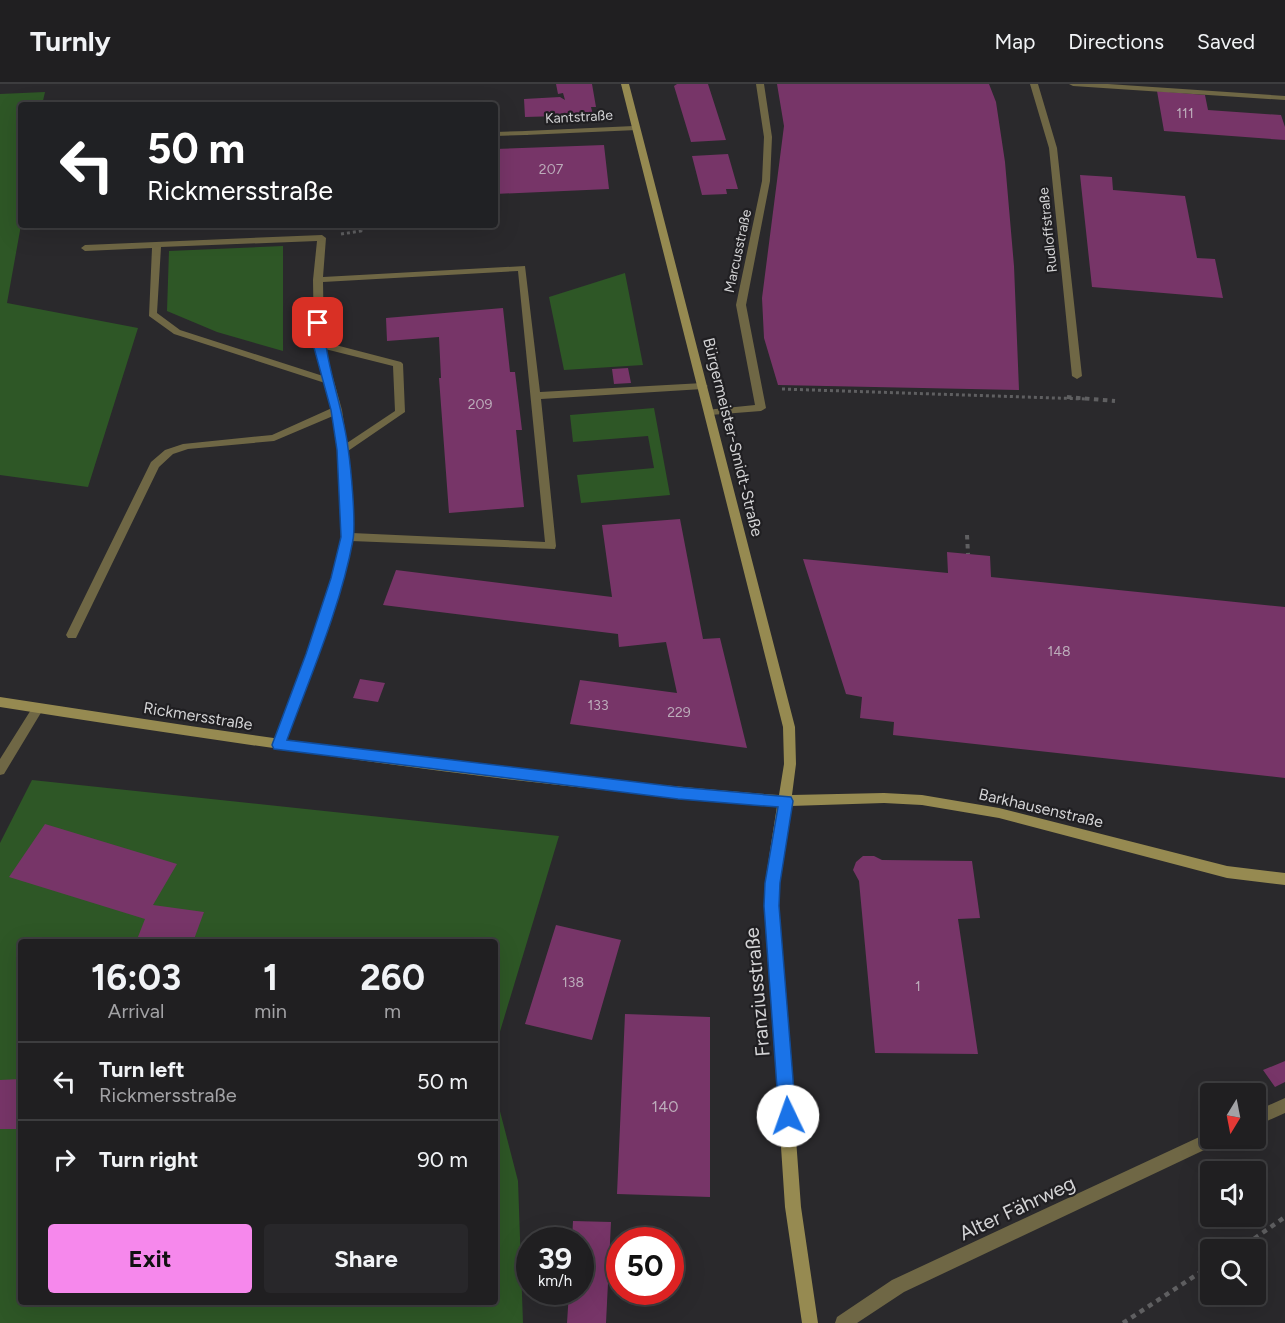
<!DOCTYPE html>
<html lang="en">
<head>
<meta charset="utf-8">
<style>
	:root { --surface:#201f21; --page:#28272a; --text:#f1f3f6; --muted:#a2a2a5; --line:#3d3d3f; --accent:#f688ec }
	body { margin:0; font-family:Figtree,sans-serif; background:var(--page); color:var(--text); height:100vh; display:flex; flex-direction:column; font-size:22px; white-space:nowrap }
	* { box-sizing:border-box; margin:0 }
	p { font-size:20px; color:var(--muted) }
	.icon { flex:none; width:33px; height:33px; fill:none; stroke:currentColor; stroke-width:2; stroke-linecap:round; stroke-linejoin:round }
	.map { position:relative; flex:1; overflow:hidden }
	.details { position:absolute; left:18px; top:855px; width:480px; height:366px; display:flex; flex-direction:column; background:var(--surface); border-radius:6px; box-shadow:0 6px 24px #0002,0 0 0 2px var(--line) }
	.details>* { flex:none }
	.guide { position:absolute; left:18px; top:18px; width:480px; height:126px; border-radius:6px; box-shadow:0 6px 24px #0002,0 0 0 2px var(--line); background:#202124; color:#fff; overflow:hidden }
	.needle { width:39px; rotate:190deg }
	.buttons { position:absolute; left:1200px; top:999px; display:grid; gap:12px }
	.buttons a { display:grid; place-items:center; width:66px; height:66px; border-radius:6px; background:var(--surface); box-shadow:0 6px 24px #0002,0 0 0 2px var(--line); font-size:30px }
	.speed { position:absolute; left:516px; top:1143px; display:flex; gap:12px; font-size:30px; font-weight:700; text-align:center }
	.speed>* { display:grid; place-content:center; width:78px; height:78px; border-radius:50%; background:var(--surface); box-shadow:0 6px 24px #0002,0 0 0 2px var(--line); line-height:1 }
	.speed small { font-size:15px; font-weight:400 }
	.speed .limit { border:9px solid #d22; background:#fff; color:#111 }
	.pin { position:absolute; display:grid; place-items:center; width:51px; height:51px; color:#fff; margin:-26px; border-radius:12px; box-shadow:0 3px 9px #0006 }
	.me { position:absolute; width:66px; margin:-33px; rotate:357deg; stroke-linejoin:round; filter:drop-shadow(0 0 4px #0008) }
	.turn { display:flex; align-items:center; gap:21px; height:126px; padding:0 30px; font-size:27px }
	.turn .icon { width:78px; height:78px; stroke-width:2.5 }
	.turn b { display:block; font-size:42px; line-height:51px }
	.eta { display:flex; justify-content:space-evenly; align-items:center; height:102px; text-align:center }
	.eta b { font-size:36px; font-weight:700; line-height:42px }
	.action { display:flex; gap:12px; margin-top:auto; padding:12px 30px }
	.action a { flex:1; height:69px; border-radius:6px; background:var(--accent); color:#111; font-size:24px; font-weight:700; line-height:69px; text-align:center }
	.action a+a { background:var(--page); color:var(--text) }
	ul { padding:0; list-style:none }
	li { display:flex; align-items:center; gap:18px; height:78px; padding:0 30px; border-top:2px solid var(--line) }
	li div { flex:1 }
	li b { display:block; font-size:22px }
	li em { font-style:normal }
	header { display:flex; align-items:center; gap:36px; box-sizing:border-box; height:84px; padding:0 30px; background:var(--surface); border-bottom:2px solid var(--line) }
	header strong { font-size:28px }
	nav { display:flex; gap:33px; margin-inline-start:auto; font-size:21px }
	.map>svg:first-child { display:block }
	.green { fill:#2e5726 }
	.building { fill:#773568 }
	.lines { fill:none; stroke-linecap:round; stroke-linejoin:round }
	.path-far2 { stroke:#5f5f61; stroke-width:3; stroke-dasharray:3 3; stroke-linecap:butt }
	.path-far1 { stroke:#5f5f61; stroke-width:4; stroke-dasharray:4.5 4.5; stroke-linecap:butt }
	.path { stroke:#5f5f61; stroke-width:4.5; stroke-dasharray:5 5; stroke-linecap:butt }
	.lane { fill:#6f6745; fill-rule:evenodd }
	.street { fill:#6f6745; fill-rule:evenodd }
	.secondary { fill:#968a51; fill-rule:evenodd }
	.route { fill:#1a73e8; stroke:#114b97; stroke-width:1.5 }
	.labels { text-anchor:middle; dominant-baseline:central; stroke-width:4.5; stroke-linejoin:round; paint-order:stroke }
	.number-label { font-size:14px; fill:#bcacba }
	.far-street-label { font-size:14px; fill:#d3d3d5; stroke:#201f22 }
	.street-label { font-size:16px; fill:#d3d3d5; stroke:#201f22 }
	.near-number-label { font-size:16px; fill:#bcacba }
	.near-street-label { font-size:20px; fill:#d3d3d5; stroke:#201f22 }
</style>
</head>
<body>
<header>
<strong>Turnly</strong>
<nav><a>Map</a><a>Directions</a><a>Saved</a></nav>
</header>
<div class="map">
<svg width="1285" height="1239" viewBox="0 0 1285 1239">
	<rect width="100%" height="100%" fill="#2a292c"/>
	<path class="green" d="M45,8L42,21H21V141L7,219L138,244L88,403L0,391V10Z
		M283,162V267L217,248L167,227L169,167Z
		M625,189L643,281L564,286L549,213Z
		M654,324L670,411L581,419L577,391L654,384L648,352L573,358L570,331Z
		M32,696L559,752L495,964V858H21V1218H495V1008L518,1097L523,1239H0V759Z"/>
	<path class="building" d="M556,0H592L596,23H591L593,31L525,33L524,15L560,13L565,16L563,9L558,10Z
		M677,0H708L726,56L691,58L674,2Z
		M777,0H989L996,18L1005,78L1014,182L1019,306L778,301L764,254L762,214L784,42Z
		M1157,7L1205,11L1208,26L1281,31L1285,43V56L1164,47Z
		M604,61L609,105L495,110V65Z
		M728,70L738,105H726L727,110L702,111L692,72Z
		M1080,91L1112,93L1113,106L1185,112L1197,174L1215,175L1223,214L1092,203Z
		M503,224L510,288H515L522,346H516L524,423L449,429L439,294H441L439,253L387,257L386,234Z
		M628,284L631,299L614,300L612,285Z
		M680,435L703,555L720,554L747,664L570,640L580,596L677,609L666,558L619,563L618,550L383,521L396,486L612,513L602,441Z
		M947,468L990,472L991,493L1285,523V694L893,651L894,638L860,634L862,613L846,610L803,475L948,489Z
		M360,595L385,599L378,618L353,614Z
		M45,740L177,780L153,821L204,828L193,858H136L145,835L9,793Z
		M863,772H874L882,776L972,777L980,834L958,835L978,970L875,969L859,797L853,786L856,778Z
		M556,841L621,856L592,956L525,940Z
		M625,930L710,933V1113L617,1110Z
		M1285,977V998L1275,1003L1263,986Z
		M21,995V1045H0V996Z
		M573,1137L611,1138L606,1239H567L569,1208H580V1156H572Z"/>
	<g class="lines">
		<path class="path-far2" d="M341,150L361,147V141
			M782,305L1086,315"/>
		<path class="path-far1" d="M1067,313L1115,317
			M967,451L968,470"/>
		<path class="path" d="M1238,1166L1285,1133
			M1123,1239L1210,1182"/>
		<path class="lane" d="M1069,0H1108L1285,12V16L1073,2Z
			M528,47V51H525L495,52V48Z
			M322,151L326,154L323,193L525,182L540,308L703,299L708,302L703,305L541,315L556,462L555,465L351,457C335,527 310,594 285,661L283,665H275L273,661L300,589L331,494L342,453L338,366L333,332L274,357L188,365L173,370L159,383L76,554H68L66,551L151,378L165,366L183,360L272,351L332,324L325,299L174,250L149,232L152,164L85,167L81,164L85,161ZM317,157L313,196L314,260L323,292L180,246L157,229L161,163ZM518,187L545,458L352,449L348,367L405,328L403,280L401,278L324,258L323,198ZM325,265L393,282L395,327L347,359L342,326Z"/>
		<path class="street" d="M756,0H764L772,53L770,97L746,221L766,324L761,327L710,331L705,328L706,326L755,321L736,221L762,97L764,53Z
			M1030,0H1038L1057,64L1082,292L1077,295L1072,292L1049,64Z
			M634,42L638,44L637,46L525,51L521,49L525,47Z
			M38,619L42,621L44,624L42,627L4,690L0,691V675L34,621Z
			M1285,1014V1029L1256,1042V1027Z
			M1210,1048V1054H1221L1219,1059L904,1208L857,1239H835L837,1233L892,1196Z"/>
		<path class="secondary" d="M621,0H629L795,643L796,680L792,711L884,709L922,711L999,724L1227,782L1285,789V801L1227,794L999,734L922,721L884,719L790,722L779,799V822L801,1123L818,1239H802L785,1123L765,822V799L777,722C517,702 258,663 0,623V613C259,653 518,692 779,711L784,680L783,643Z"/>
	</g>
	<path class="route" d="M318,235L324,239C325,281 343,322 348,364C351,385 356,437 353,456C341,522 310,593 287,656L678,703L791,713L793,717L780,799L779,822L796,1032L794,1038L788,1041L782,1038L779,1032L764,822L765,799L778,723L678,715L274,665L272,661L306,570L331,494L341,453L337,366L331,326L313,260V239Z"/>
	<g class="labels">
		<g class="number-label">
			<text x="1185" y="29">111</text>
			<text x="551" y="85">207</text>
			<text x="480" y="320">209</text>
			<text x="1059" y="567">148</text>
			<text x="598" y="621">133</text>
			<text x="679" y="628">229</text>
			<text x="573" y="898">138</text>
			<text x="918" y="902">1</text>
		</g>
		<g class="far-street-label">
			<text transform="translate(579 33) rotate(-3)">Kantstraße</text>
			<text transform="translate(1048 146) rotate(-96)">Rudloffstraße</text>
			<text transform="translate(738 167) rotate(-78)">Marcusstraße</text>
		</g>
		<g class="street-label">
			<text transform="translate(733 353) rotate(76)">Bürgermeister-Smidt-Straße</text>
			<text transform="translate(198 632) rotate(9)">Rickmersstraße</text>
			<text transform="translate(1041 724) rotate(13)">Barkhausenstraße</text>
		</g>
		<g class="near-number-label">
			<text x="665" y="1022">140</text>
		</g>
		<g class="near-street-label">
			<text transform="translate(757 908) rotate(-95)">Franziusstraße</text>
			<text transform="translate(1017 1124) rotate(-25)">Alter Fährweg</text>
		</g>
	</g>
</svg>
<div class="buttons">
<a><svg class="needle" viewBox="-14 -14 28 28"><path d="M0-13l5 13h-10z" fill="#e53935"/><path d="M0 13l5-13h-10z" fill="#a2a2a5"/></svg></a>
<a><svg class="icon" aria-label="sound" viewBox="0 0 24 24"><path d="M4 9h4l5-4v14l-5-4H4zM17 9q2 3 0 6"/></svg></a>
<a><svg class="icon" aria-label="search" viewBox="0 0 24 24"><circle cx="10" cy="10" r="6"/><path d="M15 15l6 6"/></svg></a>
</div>
<div class="speed"><div>39<small>km/h</small></div><div class="limit">50</div></div>
<div class="pin" style="left:318px;top:239px;background:#d93025"><svg class="icon" aria-label="arrive" viewBox="0 0 24 24"><path d="M6 21V4h12l-3 4 3 4H6"/></svg></div>
<svg class="me" style="left:788px;top:1032px" viewBox="-20 -20 40 40"><circle r="19" fill="#fff"/><path d="M0-13L10 11 0 6-10 11z" fill="#1a73e8"/></svg>
<div class="guide">
<div class="turn"><svg class="icon" aria-label="left" viewBox="0 0 24 24"><path d="M17 20v-9H6M10 6l-5 5 5 5"/></svg><div><b>50 m</b>Rickmersstraße</div></div>
</div>
<section class="details">
<div class="eta">
<div><b>16:03</b><p>Arrival</p></div>
<div><b>1</b><p>min</p></div>
<div><b>260</b><p>m</p></div>
</div>
<ul>
<li><svg class="icon" aria-label="left" viewBox="0 0 24 24"><path d="M17 20v-9H6M10 6l-5 5 5 5"/></svg><div><b>Turn left</b><p>Rickmersstraße</p></div><em>50 m</em></li>
<li><svg class="icon" aria-label="right" viewBox="0 0 24 24"><path d="M7 20v-9h11M14 6l5 5-5 5"/></svg><div><b>Turn right</b></div><em>90 m</em></li>
</ul>
<div class="action"><a>Exit</a><a>Share</a></div>
</section>
</div>
</body>
</html>
